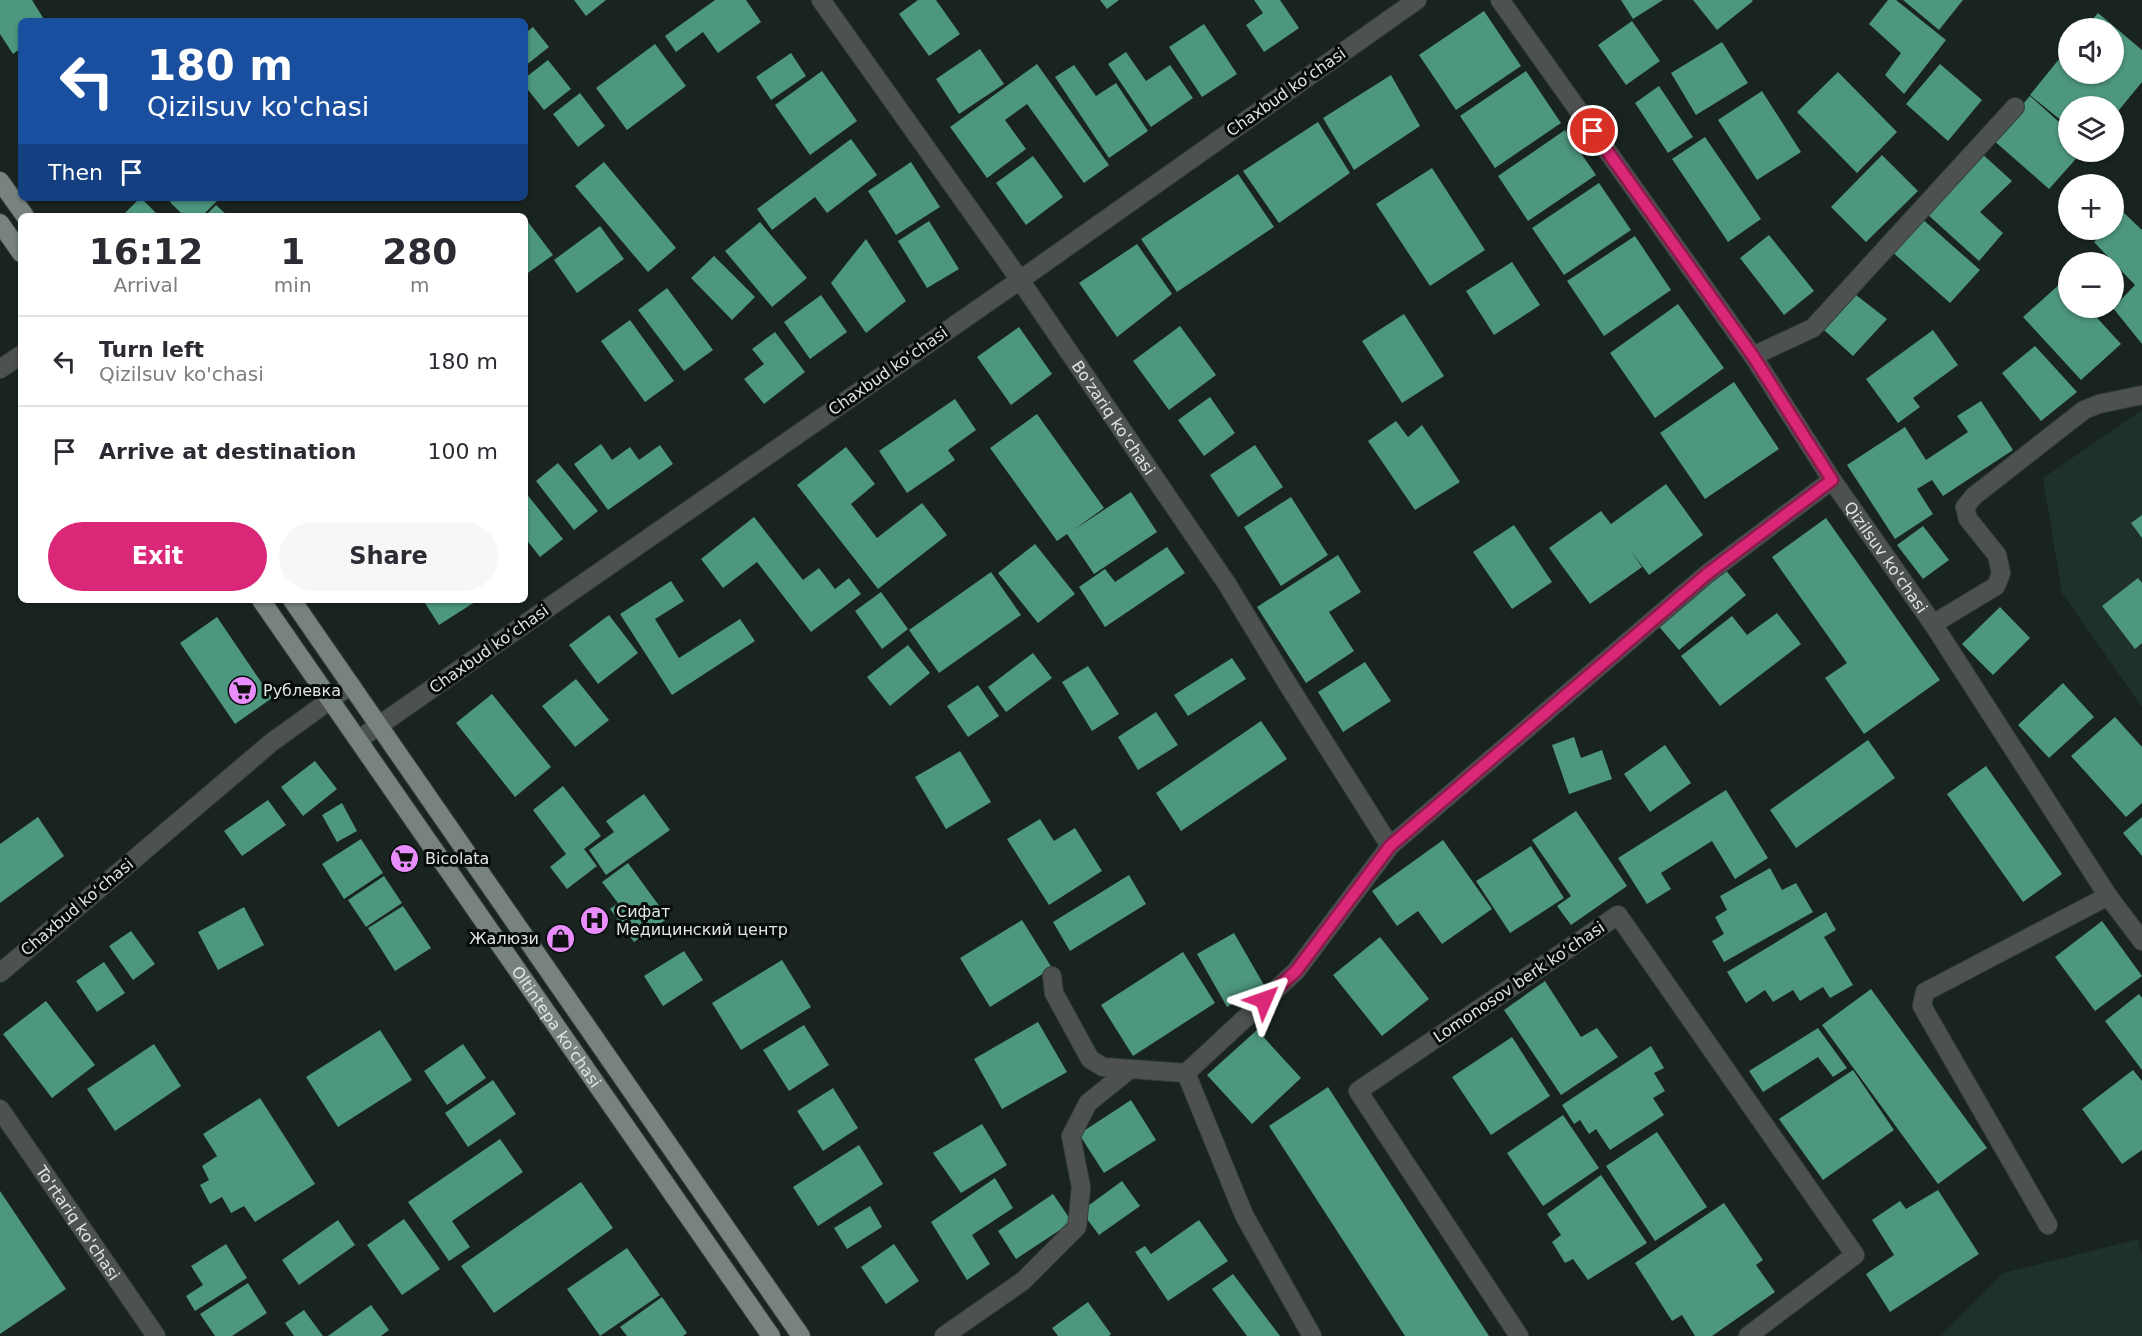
<!DOCTYPE html>
<html lang="en">
<head>
<meta charset="utf-8">
<style>
	:root { --surface:#fff; --page:#f7f7f7; --text:#2b2b33; --muted:#7c7c81; --line:#e1e1e2; --accent:#db2777 }
	body { margin:0; font-family:"DejaVu Sans",sans-serif; background:var(--page); color:var(--text); height:100vh; display:flex; flex-direction:column; font-size:22px; white-space:nowrap }
	* { box-sizing:border-box; margin:0 }
	p { font-size:20px; color:var(--muted) }
	.icon { flex:none; width:33px; height:33px; fill:none; stroke:currentColor; stroke-width:2; stroke-linecap:round; stroke-linejoin:round }
	.map { position:relative; flex:1; overflow:hidden }
	.drawer { position:absolute; left:18px; top:213px; width:510px; height:390px; display:flex; flex-direction:column; background:var(--surface); border-radius:9px; box-shadow:0 2px 4px #0004 }
	.drawer>* { flex:none }
	.guide { position:absolute; left:18px; top:18px; width:510px; height:183px; border-radius:9px; box-shadow:0 2px 4px #0004; background:#1a4fa0; color:#fff; overflow:hidden }
	.tools { position:absolute; left:2058px; top:18px; display:grid; gap:12px }
	.tools a { display:grid; place-items:center; width:66px; height:66px; border-radius:50%; background:var(--surface); box-shadow:0 2px 4px #0004; font-size:30px }
	.pin { position:absolute; display:grid; place-items:center; width:51px; height:51px; color:#fff; margin:-26px; border:3px solid #fff; border-radius:50%; box-shadow:0 2px 6px #0007 }
	.me { position:absolute; width:66px; margin:-33px; rotate:47deg; stroke-linejoin:round; filter:drop-shadow(0 0 4px #0008) }
	.turn { display:flex; align-items:center; gap:21px; height:126px; padding:0 30px; font-size:27px }
	.turn .icon { width:78px; height:78px; stroke-width:2.5 }
	.turn b { display:block; font-size:42px; line-height:51px }
	.then { display:flex; align-items:center; height:57px; padding:0 30px; background:#0003; gap:12px; font-size:22px }
	.eta { display:flex; justify-content:space-evenly; align-items:center; height:102px; text-align:center }
	.eta b { font-size:36px; font-weight:700; line-height:42px }
	.cta { display:flex; gap:12px; margin-top:auto; padding:12px 30px }
	.cta a { flex:1; height:69px; border-radius:36px; background:var(--accent); color:#fff; font-size:24px; font-weight:700; line-height:69px; text-align:center }
	.cta a+a { background:var(--page); color:var(--text) }
	ul { padding:0; list-style:none }
	li { display:flex; align-items:center; gap:18px; height:90px; padding:0 30px; border-top:2px solid var(--line) }
	li div { flex:1 }
	li b { display:block; font-size:22px }
	li em { font-style:normal }
	.map>svg:first-child { display:block }
	.built { fill:#1f312b }
	.building { fill:#4d967f }
	.lines { fill:none; stroke-linecap:round; stroke-linejoin:round }
	.minor-casing { stroke:#353f3b; stroke-width:20 }
	.major-casing { stroke:#353f3b; stroke-width:20 }
	.minor { stroke:#4d5250; stroke-width:18 }
	.major { stroke:#78837f; stroke-width:18 }
	.route-casing { stroke:#8e194d; stroke-width:15 }
	.route { stroke:#db2777; stroke-width:10 }
	.labels { text-anchor:middle; dominant-baseline:central; stroke-width:6; stroke-linejoin:round; paint-order:stroke }
	.street-label { font-size:16px; fill:#dee6e3; stroke:#070c0a }
	.poi-label { font-size:16px; fill:#dee6e3; stroke:#070c0a; text-anchor:start }
</style>
</head>
<body>
<div class="map">
<svg width="2142" height="1336" viewBox="0 0 2142 1336">
	<rect width="100%" height="100%" fill="#192420"/>
	<path class="built" d="M2142,410V707L2062,593L2043,478Z
		M2138,1239L2142,1256V1336H1941L2003,1273Z"/>
	<path class="building" d="M0,0H32L45,21H21V48L13,54L0,34Z
		M574,0H606L586,16Z
		M715,0H746L761,22L718,53L703,32L676,52L665,36Z
		M918,0H936L960,34L929,56L899,14Z
		M1100,0H1119L1107,9Z
		M1254,0H1280L1299,28L1264,52L1246,25L1263,13Z
		M1621,0H1663L1633,19Z
		M1693,0H1752L1753,1L1717,30Z
		M1888,0H1896L1946,40L1904,94L1885,75L1901,53L1869,24Z
		M1903,0H1963L1939,30Z
		M1484,11L1521,66L1456,110L1419,55Z
		M2098,13L2142,50V82L2114,116V106H2068V126L2030,95L2068,48V74H2114V28H2085Z
		M1632,21L1660,61L1626,85L1598,45Z
		M1204,24L1237,74L1202,97L1169,47Z
		M533,27L549,47L525,66V33Z
		M1722,42L1748,83L1696,115L1671,73Z
		M655,44L686,86L627,130L596,88Z
		M980,49L1004,84L959,114L936,79Z
		M1126,52L1146,81L1170,65L1193,98L1151,127L1108,64Z
		M791,53L806,76L771,100L756,77Z
		M548,60L571,89L544,110L525,86V78Z
		M1037,64L1109,165L1084,183L1027,104L1005,120L1026,149L987,178L950,127Z
		M1940,64L1982,100L1948,141L1906,104Z
		M1074,65L1096,96L1116,83L1148,131L1109,158L1055,77Z
		M822,71L857,121L810,155L775,105Z
		M1526,71L1561,123L1495,168L1460,116Z
		M1838,72L1897,132L1857,173L1797,112Z
		M1391,75L1420,126L1354,170L1323,118Z
		M1659,86L1693,137L1668,153L1635,103Z
		M1762,91L1801,152L1757,180L1718,120Z
		M580,93L605,126L578,147L553,114Z
		M2030,96L2068,130V152H2082L2049,189L1992,139Z
		M1318,122L1350,173L1279,223L1243,171Z
		M1565,130L1596,175L1528,221L1498,176Z
		M1705,137L1761,219L1728,242L1672,159Z
		M851,139L877,175L827,213L815,197L772,230L757,209Z
		M1980,152L2012,181L1980,212L2003,233L1979,261L1926,213Z
		M1882,155L1918,191L1866,242L1831,207Z
		M1033,156L1063,197L1026,225L996,183Z
		M604,162L676,248L648,272L575,186Z
		M911,162L940,207L896,235L868,191Z
		M1432,168L1485,250L1430,286L1376,204Z
		M1238,174L1274,227L1177,292L1141,239Z
		M1599,183L1631,230L1564,275L1532,228Z
		M140,198H141L159,216H122Z
		M173,198H220L202,216H184L170,202Z
		M216,205L228,216H205Z
		M2123,212L2142,230V344L2113,308L2135,285L2094,242L2106,230H2114V222Z
		M1920,217L1980,270L1950,303L1890,250Z
		M525,218L553,255L525,275Z
		M929,221L959,269L927,288L898,241Z
		M760,222L807,278L772,307L725,251Z
		M600,226L624,259L577,293L554,260Z
		M1769,235L1814,291L1784,315L1740,258Z
		M1635,236L1671,290L1604,336L1567,281Z
		M866,239L906,301L866,333L831,283Z
		M1137,244L1172,294L1117,337L1079,283Z
		M714,256L755,297L732,320L691,278Z
		M1512,262L1540,305L1494,335L1466,291Z
		M2063,281L2068,287V308H2088L2121,344L2081,380L2023,317Z
		M667,288L713,350L684,371L638,310Z
		M821,295L847,332L810,359L784,322Z
		M1856,295L1887,319L1853,356L1824,330Z
		M1678,304L1724,368L1655,418L1610,353Z
		M1404,314L1444,376L1402,403L1362,341Z
		M630,320L674,381L645,402L601,341Z
		M1180,326L1216,375L1169,410L1133,361Z
		M1019,327L1052,374L1011,405L977,357Z
		M1933,330L1958,365L1913,398L1920,407L1898,423L1866,379Z
		M775,332L805,372L764,404L744,379L764,364L752,349Z
		M2035,346L2077,392L2041,421L2002,373Z
		M1734,382L1779,449L1705,499L1660,433Z
		M1210,397L1235,433L1204,456L1178,420Z
		M955,399L976,430L948,450L955,460L907,493L879,451Z
		M1981,401L2013,450L1943,496L1932,480L1917,489L1933,514L1895,539L1847,465L1905,427L1926,460L1968,432L1957,416Z
		M1037,414L1104,508L1072,531L1131,492L1157,532L1094,574L1067,534L1057,541L990,448Z
		M1396,421L1408,437L1422,425L1460,482L1415,510L1368,441Z
		M601,444L612,460L630,447L639,460L660,445L673,464L608,510L574,464Z
		M1255,445L1283,487L1238,517L1210,475Z
		M846,447L875,484L851,504L877,538L922,503L947,535L878,589L797,485Z
		M558,463L598,511L574,530L536,481Z
		M1666,484L1703,535L1649,575L1631,551L1642,567L1590,604L1549,548L1601,511L1611,524Z
		M525,492L563,539L540,557L525,538Z
		M1291,497L1328,555L1281,586L1244,527Z
		M2142,515V538L2131,523Z
		M754,517L803,580L819,568L835,589L849,578L861,594L811,632L757,562L723,588L701,559Z
		M1826,518L1940,680L1864,734L1825,678L1847,663L1772,557Z
		M1514,525L1552,582L1512,609L1473,552Z
		M1923,526L1949,560L1923,579L1897,545Z
		M1035,544L1075,594L1038,623L998,573Z
		M1167,547L1185,573L1105,627L1079,587L1105,569L1115,582Z
		M1338,555L1361,592L1329,612L1354,651L1306,683L1257,607Z
		M1724,568L1746,595L1679,650L1656,623Z
		M991,572L1021,615L939,673L909,630Z
		M2138,578L2142,583V643L2135,649L2102,606Z
		M671,581L684,601L655,619L679,658L740,619L755,641L672,695L620,614Z
		M881,592L908,629L882,649L855,611Z
		M423,600H478L439,625Z
		M2000,607L2030,638L1993,675L1962,644Z
		M1777,613L1801,644L1720,706L1681,656L1732,616L1747,635Z
		M609,615L638,653L598,684L569,645Z
		M217,617L272,698L235,724L180,643Z
		M908,645L930,673L890,706L867,677Z
		M1033,653L1052,678L1006,712L988,687Z
		M1232,658L1246,679L1188,716L1174,695Z
		M1365,662L1391,701L1343,732L1318,692Z
		M1088,666L1119,714L1092,731L1062,682Z
		M576,679L609,720L575,747L542,706Z
		M2063,683L2094,717L2049,758L2018,725Z
		M978,685L999,716L968,737L947,706Z
		M492,694L551,767L515,797L456,723Z
		M1156,712L1178,745L1138,770L1118,737Z
		M2115,717L2142,747V803L2126,817L2071,756Z
		M1261,721L1287,759L1181,831L1156,793Z
		M1574,737L1581,758L1602,750L1612,779L1569,794L1552,745Z
		M1868,740L1895,778L1796,848L1770,810Z
		M1665,745L1691,783L1650,812L1624,774Z
		M960,751L991,802L946,829L915,777Z
		M315,761L337,789L303,816L281,787Z
		M1986,766L2062,874L2023,902L1947,794Z
		M563,786L601,836L584,849L597,866L567,889L550,867L566,854L533,810Z
		M1726,790L1768,858L1735,879L1712,841L1661,873L1671,889L1647,904L1618,858Z
		M644,794L670,830L606,875L589,850L614,832L606,821Z
		M268,800L286,825L242,856L224,831Z
		M342,803L357,831L337,842L322,815Z
		M1576,811L1627,886L1571,925L1557,906L1571,896L1532,840Z
		M38,817L64,856L0,903V844Z
		M2142,817V856L2123,833Z
		M1040,819L1054,841L1075,828L1102,871L1049,905L1007,839Z
		M361,839L383,873L344,899L322,864Z
		M1443,840L1492,909L1442,944L1418,911L1397,926L1372,891Z
		M1531,846L1564,898L1510,933L1476,881Z
		M628,863L668,918L634,942L610,909L618,903L602,882Z
		M1770,868L1782,890L1796,883L1813,912L1724,962L1712,941L1724,934L1715,917L1727,910L1720,896Z
		M1129,875L1146,904L1070,951L1053,922Z
		M384,876L402,903L366,927L348,900Z
		M403,906L431,948L395,971L368,928Z
		M244,907L264,945L218,970L198,932Z
		M1826,912L1836,930L1824,937L1853,985L1830,998L1823,987L1800,1001L1793,990L1773,1002L1765,990L1746,1003L1727,972Z
		M1022,920L1052,968L990,1007L960,958Z
		M2102,921L2142,976L2095,1011L2055,957Z
		M131,931L155,964L133,980L109,946Z
		M1234,933L1264,985L1227,1007L1197,954Z
		M1380,937L1429,999L1382,1036L1333,975Z
		M684,951L703,980L663,1006L644,976Z
		M1183,952L1215,1003L1133,1056L1101,1005Z
		M782,960L811,1007L741,1050L712,1003Z
		M104,962L125,993L97,1012L76,981Z
		M1545,981L1581,1037L1597,1028L1618,1057L1561,1095L1504,1010Z
		M1871,989L1987,1148L1938,1184L1822,1025Z
		M2139,994L2142,998V1070L2105,1021Z
		M46,1001L95,1065L52,1098L3,1034Z
		M1038,1022L1067,1072L1002,1109L974,1059Z
		M804,1025L829,1065L789,1091L763,1050Z
		M1818,1028L1847,1068L1833,1077L1818,1057L1763,1092L1749,1071Z
		M380,1030L412,1080L338,1127L306,1077Z
		M1257,1030L1301,1078L1252,1124L1207,1075Z
		M1512,1037L1550,1096L1491,1135L1452,1077Z
		M154,1044L181,1086L115,1131L87,1089Z
		M463,1044L486,1078L447,1105L424,1071Z
		M1651,1046L1664,1068L1654,1073L1665,1091L1653,1098L1664,1115L1610,1150L1596,1129L1589,1134L1580,1120L1574,1124L1562,1105Z
		M1853,1070L1894,1130L1823,1180L1779,1119Z
		M2133,1070L2142,1081V1150L2122,1164L2082,1109Z
		M493,1080L516,1114L468,1147L445,1113Z
		M1328,1087L1489,1336H1405L1269,1126Z
		M833,1088L858,1128L823,1151L797,1111Z
		M260,1098L315,1184L255,1222L244,1206L231,1213L222,1197L210,1204L200,1185L209,1180L202,1166L217,1156L203,1134Z
		M1131,1100L1156,1140L1104,1173L1079,1134Z
		M1563,1115L1599,1168L1543,1206L1507,1153Z
		M982,1124L1007,1165L961,1193L933,1153Z
		M1657,1132L1707,1207L1655,1241L1606,1166Z
		M500,1139L523,1172L452,1221L470,1247L449,1261L408,1202Z
		M859,1145L883,1184L818,1226L793,1187Z
		M1601,1175L1647,1243L1588,1280L1573,1259L1565,1263L1552,1242L1561,1235L1547,1214Z
		M995,1178L1013,1208L972,1235L990,1264L967,1280L931,1222Z
		M1122,1181L1140,1206L1099,1235L1081,1211Z
		M581,1182L613,1228L494,1313L461,1266Z
		M1938,1190L1979,1254L1890,1312L1866,1274L1894,1255L1872,1220L1900,1201L1906,1209Z
		M0,1191L66,1289L0,1334Z
		M1053,1194L1072,1222L1016,1259L998,1231Z
		M1724,1203L1763,1260L1756,1265L1775,1292L1712,1336H1695L1682,1315L1672,1321L1635,1263Z
		M870,1206L882,1227L847,1249L834,1228Z
		M404,1219L440,1269L402,1295L367,1245Z
		M338,1220L355,1245L299,1285L282,1260Z
		M1199,1220L1228,1261L1168,1301L1135,1252L1145,1246L1151,1254Z
		M226,1244L247,1278L195,1311L186,1296L203,1285L191,1266Z
		M894,1244L919,1281L886,1304L861,1267Z
		M627,1248L660,1295L600,1336L567,1289Z
		M1233,1274L1280,1336H1247L1212,1289Z
		M248,1283L267,1313L232,1336H215L200,1314Z
		M662,1297L687,1333L683,1336H627L620,1327Z
		M1088,1302L1111,1334L1109,1336H1058L1052,1328Z
		M371,1305L389,1330L381,1336H328Z
		M304,1310L323,1336H294L285,1323Z"/>
	<g class="lines">
		<defs>
			<g id="minor">
				<path id="s1" d="M821,0L1020,280L1227,584L1287,683L1390,846"/>
				<path id="s2" d="M1500,0L1753,356L1832,480L1933,624L2108,896L2142,941"/>
				<path d="M1753,356L1813,328L2015,107"/>
				<path d="M0,369L21,355"/>
				<path d="M1933,624L1996,586L2001,573L1997,555L1968,519L1965,507L1974,496L2084,410L2099,404L2142,395"/>
				<path d="M358,740L1020,280L1417,0"/>
				<path d="M0,973L272,742L351,685"/>
				<path d="M1052,976L1054,993L1090,1059L1103,1067L1186,1073"/>
				<path id="s3" d="M0,1109L156,1336"/>
				<path d="M2048,1225L1922,1006L1925,992L2108,896"/>
				<path d="M944,1336L1023,1281L1077,1227L1081,1187L1071,1136L1088,1103L1130,1069"/>
				<path d="M1312,1336L1244,1215L1186,1073L1296,971L1390,846L1707,574L1832,480"/>
				<path d="M1519,1336L1358,1091L1618,915L1855,1255L1748,1336"/>
			</g>
			<g id="major">
				<path d="M0,181L25,216"/>
				<path d="M0,223L21,253"/>
				<path id="s4" d="M261,600L771,1336"/>
				<path d="M292,600L801,1336"/>
			</g>
		</defs>
		<use href="#minor" class="minor-casing"/>
		<use href="#major" class="major-casing"/>
		<use href="#minor" class="minor"/>
		<use href="#major" class="major"/>
	</g>
	<g class="lines">
		<defs>
			<path id="route" d="M1264,1000L1296,971L1390,846L1707,574L1832,480L1753,356L1593,131"/>
		</defs>
		<use href="#route" class="route-casing"/>
		<use href="#route" class="route"/>
	</g>
	<defs>
		<symbol id="supermarket-disc" viewBox="-11 -11 22 22"><circle r="9.5" fill="#e98dfd" stroke="#070c0a"/><path d="M-6-5.5h2.5l.6 2H6L4.5 2H-2.5L-4.4-4H-6ZM-1.5 3.2a1.3 1.3 0 1 0 .1 0ZM3 3.2a1.3 1.3 0 1 0 .1 0Z" fill="#111"/></symbol>
		<symbol id="hospital-disc" viewBox="-11 -11 22 22"><circle r="9.5" fill="#e98dfd" stroke="#070c0a"/><path d="M-5-5h3v3.5h4V-5h3V5h-3V1.5h-4V5h-3Z" fill="#111"/></symbol>
		<symbol id="shop-disc" viewBox="-11 -11 22 22"><circle r="9.5" fill="#e98dfd" stroke="#070c0a"/><path d="M-5-2.5h2.3a2.7 3.5 0 0 1 5.4 0H5L5.5 6h-11ZM-1.5-2.5h3a1.5 2.3 0 0 0-3 0Z" fill="#111"/></symbol>
	</defs>
	<g fill-rule="evenodd">
		<use href="#supermarket-disc" x="226" y="674" width="33" height="33"/>
		<use href="#supermarket-disc" x="388" y="842" width="33" height="33"/>
		<use href="#hospital-disc" x="578" y="904" width="33" height="33"/>
		<use href="#shop-disc" x="544" y="922" width="33" height="33"/>
	</g>
	<g class="labels">
		<g class="street-label">
			<text transform="translate(1286 92) rotate(-35)">Chaxbud koʻchasi</text>
			<text transform="translate(888 371) rotate(-35)">Chaxbud koʻchasi</text>
			<text stroke="none"><textPath href="#s1" startOffset="510">Bo'zariq ko'chasi</textPath></text>
			<text stroke="none"><textPath href="#s2" startOffset="678">Qizilsuv ko'chasi</textPath></text>
			<text transform="translate(489 649) rotate(-35)">Chaxbud koʻchasi</text>
			<text transform="translate(77 907) rotate(-40)">Chaxbud koʻchasi</text>
			<text transform="translate(1519 982) rotate(-34)">Lomonosov berk koʻchasi</text>
			<text stroke="none"><textPath href="#s4" startOffset="519">Oltintepa ko'chasi</textPath></text>
			<text stroke="none"><textPath href="#s3" startOffset="138">To'rtariq ko'chasi</textPath></text>
		</g>
		<g class="poi-label">
			<text x="263" y="690">Рублевка</text>
			<text x="425" y="858">Bicolata</text>
			<text x="616" y="911">Сифат<tspan x="616" dy="18">Медицинский центр</tspan></text>
			<text x="539" y="938" text-anchor="end">Жалюзи</text>
		</g>
	</g>
</svg>
<div class="tools">
<a><svg class="icon" aria-label="sound" viewBox="0 0 24 24"><path d="M4 9h4l5-4v14l-5-4H4zM17 9q2 3 0 6"/></svg></a>
<a><svg class="icon" aria-label="layers" viewBox="0 0 24 24"><path d="M12 4l9 5-9 5-9-5zM3 14l9 5 9-5"/></svg></a>
<a>+</a>
<a>−</a>
</div>
<div class="pin" style="left:1593px;top:131px;background:#d93025"><svg class="icon" aria-label="arrive" viewBox="0 0 24 24"><path d="M6 21V4h12l-3 4 3 4H6"/></svg></div>
<svg class="me" style="left:1264px;top:1000px" viewBox="-20 -20 40 40"><path d="M0-17L14 15 0 8-14 15z" fill="#db2777" stroke="#fff" stroke-width="4"/></svg>
<div class="guide">
<div class="turn"><svg class="icon" aria-label="left" viewBox="0 0 24 24"><path d="M17 20v-9H6M10 6l-5 5 5 5"/></svg><div><b>180 m</b>Qizilsuv ko'chasi</div></div>
<div class="then">Then<svg class="icon" aria-label="arrive" viewBox="0 0 24 24"><path d="M6 21V4h12l-3 4 3 4H6"/></svg></div>
</div>
<section class="drawer">
<div class="eta">
<div><b>16:12</b><p>Arrival</p></div>
<div><b>1</b><p>min</p></div>
<div><b>280</b><p>m</p></div>
</div>
<ul>
<li><svg class="icon" aria-label="left" viewBox="0 0 24 24"><path d="M17 20v-9H6M10 6l-5 5 5 5"/></svg><div><b>Turn left</b><p>Qizilsuv ko'chasi</p></div><em>180 m</em></li>
<li><svg class="icon" aria-label="arrive" viewBox="0 0 24 24"><path d="M6 21V4h12l-3 4 3 4H6"/></svg><div><b>Arrive at destination</b></div><em>100 m</em></li>
</ul>
<div class="cta"><a>Exit</a><a>Share</a></div>
</section>
</div>
</body>
</html>
